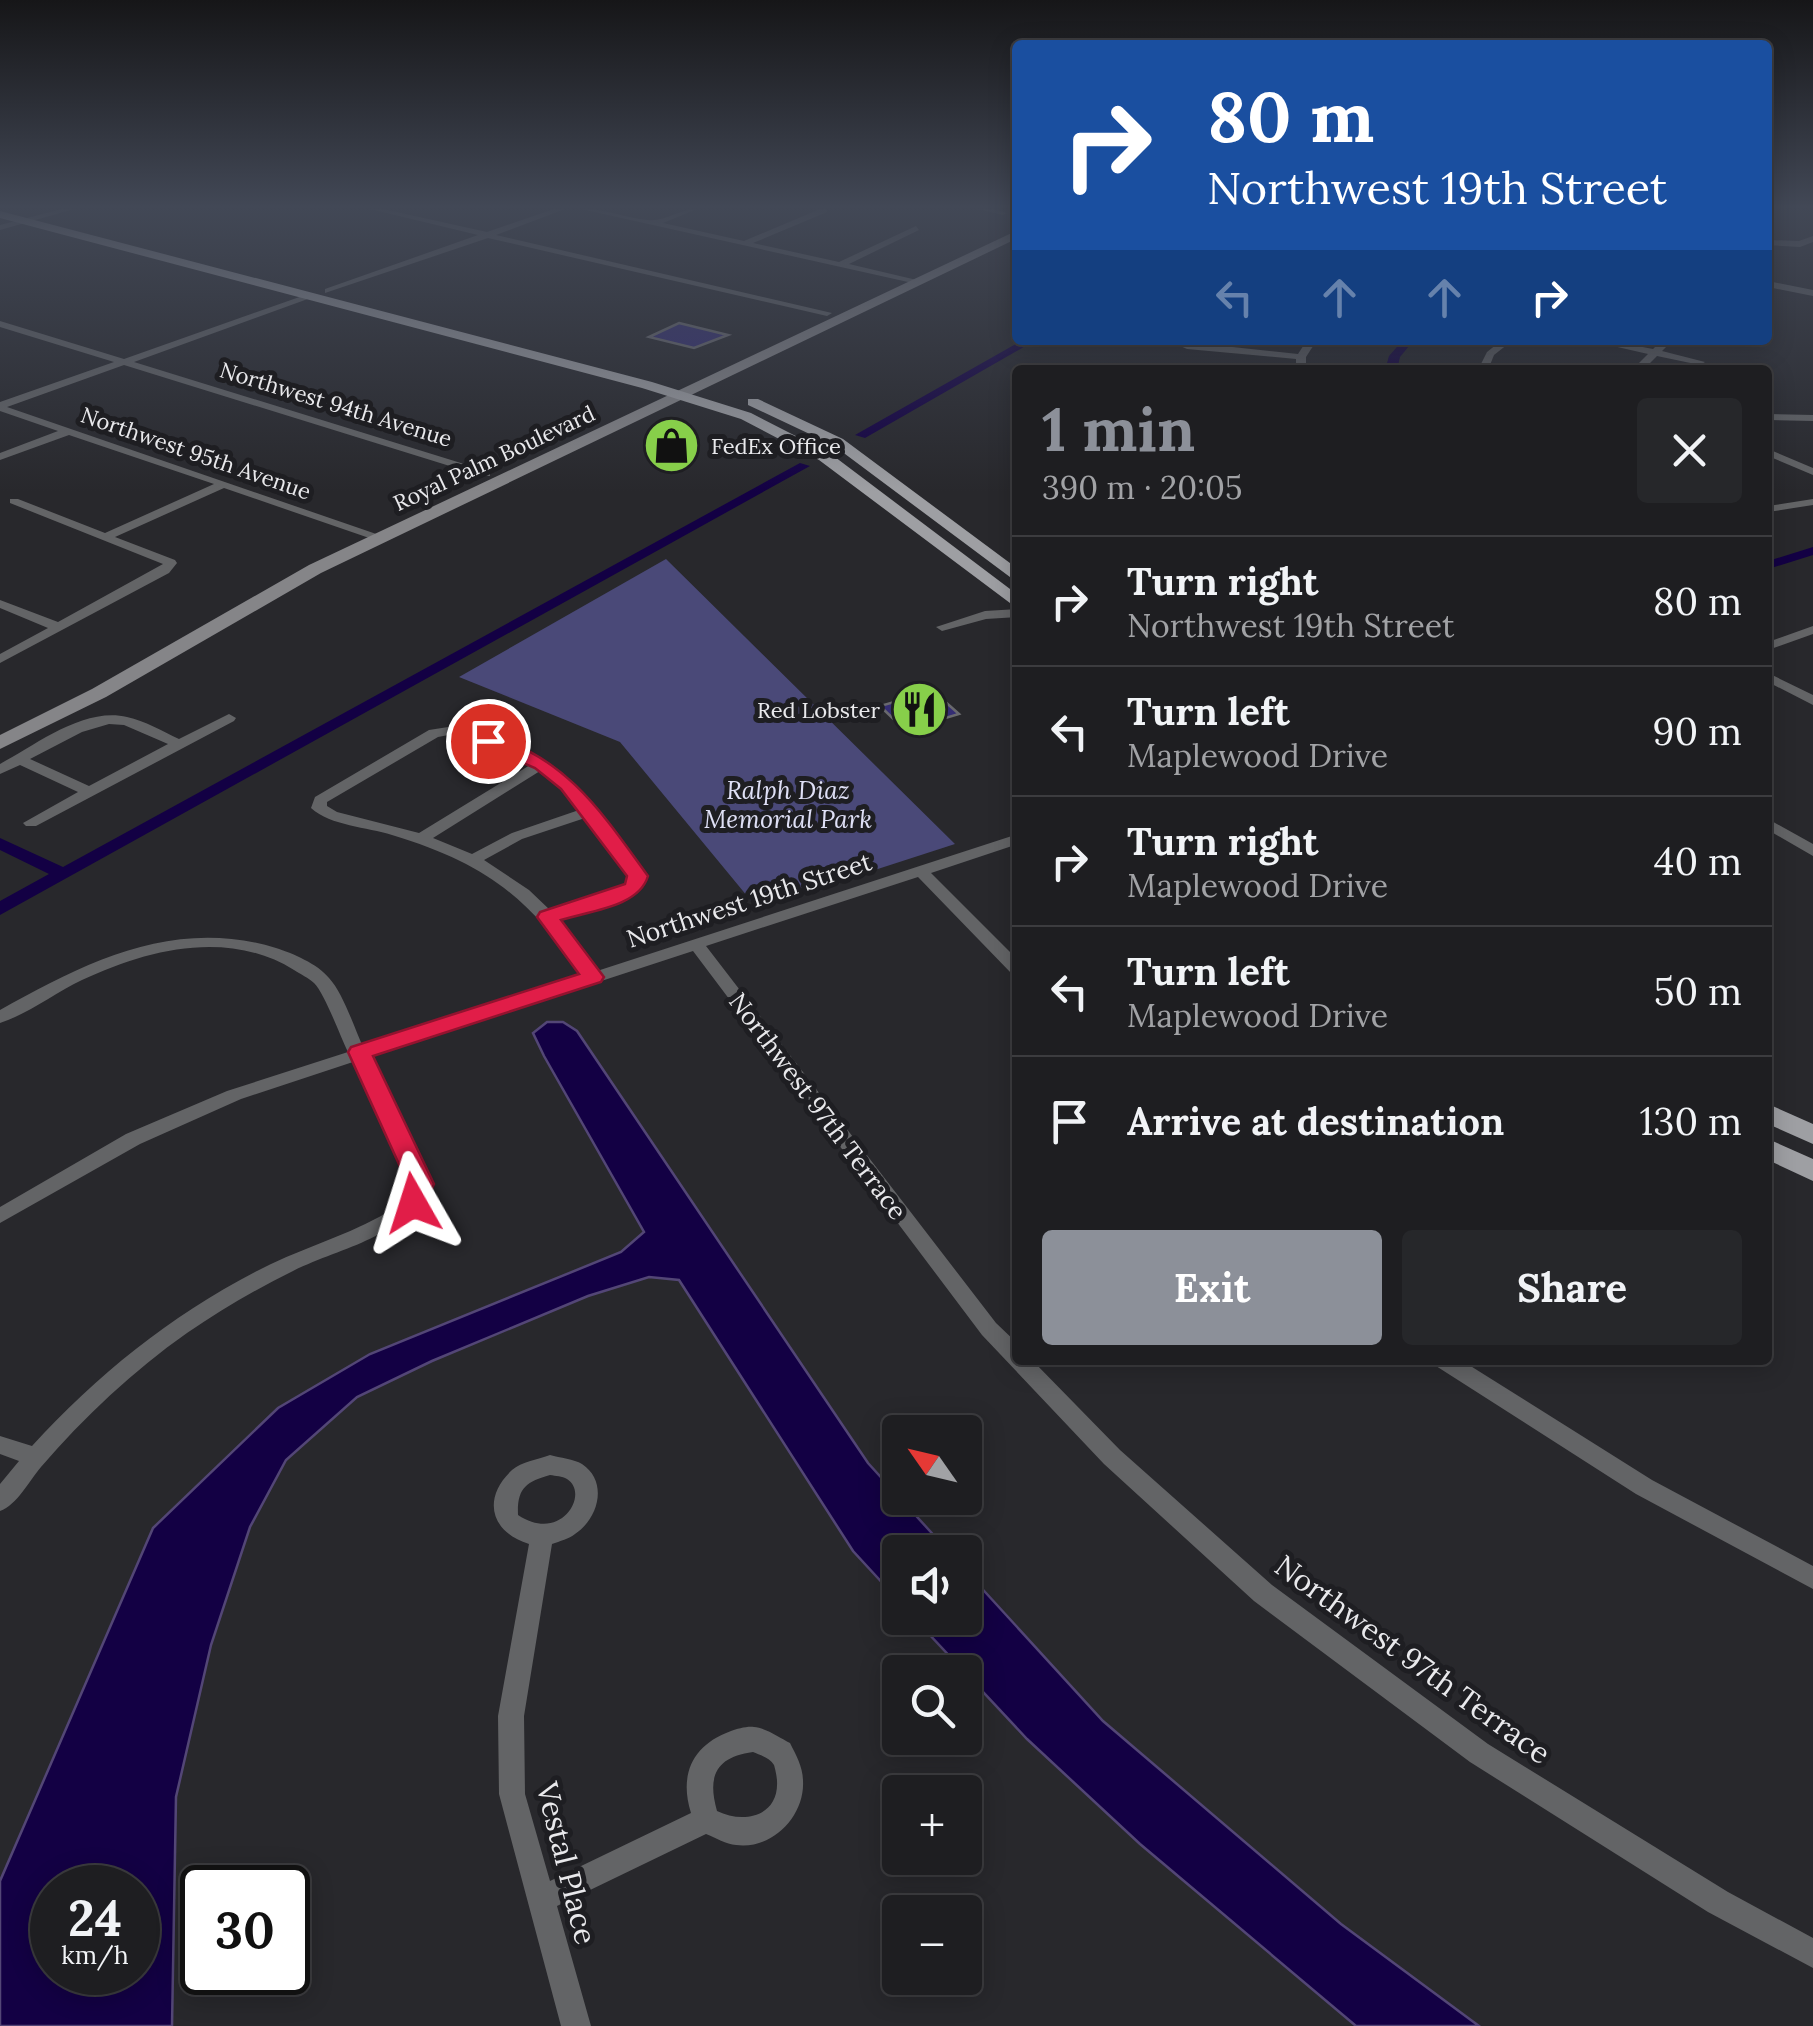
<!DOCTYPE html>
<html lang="en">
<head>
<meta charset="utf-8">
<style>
	:root { --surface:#1e1e21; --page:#26272a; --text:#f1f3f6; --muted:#a1a2a5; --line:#3c3c3f; --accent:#8c9099 }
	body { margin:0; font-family:Lora,serif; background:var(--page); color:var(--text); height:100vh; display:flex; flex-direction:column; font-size:38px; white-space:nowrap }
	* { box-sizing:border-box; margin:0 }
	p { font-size:32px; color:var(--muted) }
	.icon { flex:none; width:55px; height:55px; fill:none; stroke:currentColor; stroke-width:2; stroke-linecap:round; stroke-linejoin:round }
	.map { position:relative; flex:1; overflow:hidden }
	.side { position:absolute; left:1012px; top:365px; width:760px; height:1000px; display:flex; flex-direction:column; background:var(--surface); border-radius:10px; box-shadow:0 5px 25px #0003,0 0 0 2px var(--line) }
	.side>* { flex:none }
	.guide { position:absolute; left:1012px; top:40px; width:760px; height:305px; border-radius:10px; box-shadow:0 5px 25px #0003,0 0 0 2px var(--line); background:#1a4fa0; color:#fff; overflow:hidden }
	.needle { width:65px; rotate:304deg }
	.tools { position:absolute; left:882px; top:1415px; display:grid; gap:20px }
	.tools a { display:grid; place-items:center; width:100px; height:100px; border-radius:10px; background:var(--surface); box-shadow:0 5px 25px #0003,0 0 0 2px var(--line); font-size:50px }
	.speed { position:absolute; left:30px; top:1865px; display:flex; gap:20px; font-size:50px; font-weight:700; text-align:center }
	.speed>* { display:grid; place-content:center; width:130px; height:130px; border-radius:50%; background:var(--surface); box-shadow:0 5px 25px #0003,0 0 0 2px var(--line); line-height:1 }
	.speed small { font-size:25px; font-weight:400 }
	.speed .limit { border:5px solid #111; border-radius:15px; background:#fff; color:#111 }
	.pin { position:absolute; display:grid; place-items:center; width:85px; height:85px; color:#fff; margin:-42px; border:5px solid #fff; border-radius:50%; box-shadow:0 2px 10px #0007 }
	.me { position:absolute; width:110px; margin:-55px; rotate:354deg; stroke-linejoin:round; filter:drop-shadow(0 0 8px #0008) }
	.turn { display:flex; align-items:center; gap:35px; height:210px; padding:0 30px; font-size:45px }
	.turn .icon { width:130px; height:130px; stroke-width:2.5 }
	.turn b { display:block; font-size:70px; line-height:85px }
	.lanes { display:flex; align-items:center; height:95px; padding:0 30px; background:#0003; justify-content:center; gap:50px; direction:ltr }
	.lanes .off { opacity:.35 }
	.round { display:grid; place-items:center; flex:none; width:105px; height:105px; border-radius:10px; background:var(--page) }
	.overview { display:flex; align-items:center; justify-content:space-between; height:170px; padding:0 30px }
	h1 { font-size:60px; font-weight:800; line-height:75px; color:var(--accent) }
	.cta { display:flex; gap:20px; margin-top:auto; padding:20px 30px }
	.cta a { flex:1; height:115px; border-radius:10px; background:var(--accent); color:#fff; font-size:40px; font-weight:800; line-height:115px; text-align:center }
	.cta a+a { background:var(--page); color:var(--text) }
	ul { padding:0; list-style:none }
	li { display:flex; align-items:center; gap:30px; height:130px; padding:0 30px; border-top:2px solid var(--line) }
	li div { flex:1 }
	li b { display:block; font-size:38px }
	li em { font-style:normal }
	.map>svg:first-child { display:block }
	.green { fill:#4a4978 }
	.water { fill:#130044; stroke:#534676; stroke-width:2.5; fill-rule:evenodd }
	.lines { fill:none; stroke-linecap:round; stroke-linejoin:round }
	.canal { fill:#130044; fill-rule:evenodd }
	.building { fill:#342d73; stroke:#69696e; stroke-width:2.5 }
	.minor { fill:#636466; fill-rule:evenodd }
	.secondary { fill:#858588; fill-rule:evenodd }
	.primary { fill:#9e9fa3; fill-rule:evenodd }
	.route { fill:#e11d48; stroke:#92132f; stroke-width:2.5 }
	.labels { text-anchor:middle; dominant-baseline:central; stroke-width:10; stroke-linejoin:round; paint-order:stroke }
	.far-street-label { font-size:22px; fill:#e9e9ec; stroke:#1e1e22 }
	.far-poi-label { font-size:22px; fill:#e9e9ec; stroke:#1e1e22; text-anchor:start }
	.park-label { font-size:25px; font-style:italic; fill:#dfe0f6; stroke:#1e1e22 }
	.street-label { font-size:25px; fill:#e9e9ec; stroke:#1e1e22 }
	.near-street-label { font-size:30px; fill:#e9e9ec; stroke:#1e1e22 }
</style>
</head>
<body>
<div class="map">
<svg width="1813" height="2026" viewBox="0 0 1813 2026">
	<rect width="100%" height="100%" fill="#28282c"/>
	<path class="green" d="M666,559L955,844L757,908L620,742L459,677Z"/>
	<path class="water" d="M547,1022H563L577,1031L868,1463L949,1552H900V1602L853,1551L679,1280L649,1277L588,1296L432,1361L357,1397L286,1460L250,1527L211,1645L176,1797L172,2026H0V1881L153,1528L278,1408L370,1354L621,1252L644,1232L544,1056L533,1033ZM52,1888H138V1972H52Z
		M965,1570L1103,1721L1341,1924L1479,2026H1356L1140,1844L1027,1739L914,1618H965Z"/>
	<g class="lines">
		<path class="canal" d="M1023,340H1036L865,438L855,435Z
			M1403,340H1414L1400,357L1397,370H1385L1389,356Z
			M800,463L810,466L0,915V901L49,874L0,850V838L63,867Z
			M1813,547V555L1768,569V561Z"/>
	</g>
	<path class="building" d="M679,323L728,335L694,348L649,337Z
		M933,691L959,714L905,730L880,706Z"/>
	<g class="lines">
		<path class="minor" d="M62,209H74L0,230V225Z
			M370,209H383L487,232L554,209H565L496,235L832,313L827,316L488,238L325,293V289L478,235Z
			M581,209C604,208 625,218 648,220C664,222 680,209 697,209L663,223L744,241L820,209H827V212L753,243L839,262L916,226L919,230L849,264L921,281L917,284Z
			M978,209H993L1007,213L1003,215Z
			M1813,236V242L1800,247L1768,245V240L1799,241Z
			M1768,281L1813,290V296L1768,287Z
			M308,294L316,296L134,362L490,472V476H482L124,365L7,407L385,537L375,540L224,488L115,537L175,560L177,563L169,573L0,663V654L48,628L0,608V600L58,622L163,564L10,503V499H18L105,533L214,484L69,435L0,460V453L58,431L0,411V402L114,362L0,327V321L124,359Z
			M1167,340L1298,354L1307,340H1317L1306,357V370H1296V359L1187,349Z
			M1502,340H1513L1494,355L1488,370H1478L1487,352Z
			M1587,340H1606L1653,349L1662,340H1673L1662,351L1705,362L1700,365L1657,356L1643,370H1632L1648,354Z
			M1768,414L1813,415V421L1768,420Z
			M1768,449L1813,468V475L1768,456Z
			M1813,499V505L1768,512V506Z
			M1018,609V617L986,619L942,631L936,627L985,611Z
			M1813,626V634L1768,650V642Z
			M1768,673L1813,695V705L1768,682Z
			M229,714L236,718L234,721L36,826H26L23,823L78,792L20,765L0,774V764C36,745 83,707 127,717C145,721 162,731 179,739ZM109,724L124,725L168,744L89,786L30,759L82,732Z
			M461,725L546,761L573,782L645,876L640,890L558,919L597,971L1018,834V844L931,873L1018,960V975L1012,974L918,877L706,946L996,1323L1018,1344V1360H1032L1120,1450L1272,1585L1488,1744L1728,1892L1813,1938V1968L1708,1912L1470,1762L1254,1601L1104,1464L982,1335L693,951L369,1057L431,1184C400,1240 346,1245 293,1271C256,1289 221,1310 187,1333C133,1371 84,1417 41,1467C29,1481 17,1505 0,1511V1484L19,1461L0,1454V1436L32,1446C96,1376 170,1316 255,1272C296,1250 341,1238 381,1216L395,1206L411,1184L353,1062L241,1099L140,1144L0,1223V1207L126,1134L227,1091L348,1052C340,1036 325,994 314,983C309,978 300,974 294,970C228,929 148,949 82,980C55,993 28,1014 0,1023V1010C87,961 175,917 276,948C292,953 318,964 329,978C343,993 354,1027 363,1047L583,975C526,896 487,864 392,835C367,827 331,826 311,808L315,797L429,730ZM459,733L530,765L419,833L337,812L327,806V802L438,737ZM540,771L563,788L579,810L512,833L472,854L433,838ZM585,818L629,876L627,884L551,911L529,890L484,860L522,839Z
			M1768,819L1813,844V856L1768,830Z
			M1433,1360H1461L1652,1480L1813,1566V1589L1636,1494L1436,1366Z
			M550,1455C560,1458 574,1459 582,1464C609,1482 598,1519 575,1534C569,1539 560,1541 552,1544L524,1716L525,1794L550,1881L691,1813C679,1775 692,1745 731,1731C737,1729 747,1726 754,1727C766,1728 780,1738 790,1743C796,1755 803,1767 803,1781C805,1816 772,1850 736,1845C726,1844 716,1838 706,1834L557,1906L591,2026H561L499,1794L498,1716L529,1544C490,1532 482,1498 512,1470C521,1462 539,1459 550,1455ZM550,1475C556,1476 562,1476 567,1479C590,1493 562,1544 518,1515C517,1488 526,1482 550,1475ZM753,1752C760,1755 770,1758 774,1765C775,1768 777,1777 777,1781C779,1817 743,1824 717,1811C707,1776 716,1757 753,1752Z"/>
		<path class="secondary" d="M1018,230V238L321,573L106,697L0,749V735L92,689L309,565Z"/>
		<path class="primary" d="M0,211L652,382L751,413L831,454L1018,595V609L819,460L741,419L642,388L0,218Z
			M748,399H758L843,439L1018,569V583L833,445L748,405Z
			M1768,1104L1813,1124V1144L1768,1124Z
			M1768,1139L1813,1159V1181L1768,1160Z"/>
	</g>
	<linearGradient id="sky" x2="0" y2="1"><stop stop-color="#161618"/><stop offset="0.42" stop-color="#424856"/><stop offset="1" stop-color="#424856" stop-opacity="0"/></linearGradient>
	<rect width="1813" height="492" fill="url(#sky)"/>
	<path class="route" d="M488,735C566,756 603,814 648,876C639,907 589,911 561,920L604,977L601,982L373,1056L434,1184L422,1210H404L400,1203L408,1184L348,1052L351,1047L579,974L537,917L540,912L625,884L627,876L561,789L535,768L481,745V737Z"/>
	<defs>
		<symbol id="shop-disc" viewBox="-11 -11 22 22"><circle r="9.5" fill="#87cf4a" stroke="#1e1e22"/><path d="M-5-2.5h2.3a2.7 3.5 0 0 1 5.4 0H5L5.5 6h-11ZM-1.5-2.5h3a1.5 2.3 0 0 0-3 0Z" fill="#111"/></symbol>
		<symbol id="restaurant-disc" viewBox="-11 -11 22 22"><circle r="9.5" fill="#87cf4a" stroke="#1e1e22"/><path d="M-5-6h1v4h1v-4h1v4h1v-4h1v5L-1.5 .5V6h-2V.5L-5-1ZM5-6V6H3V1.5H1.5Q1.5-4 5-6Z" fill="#111"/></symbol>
	</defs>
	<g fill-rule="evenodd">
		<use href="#shop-disc" x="640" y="414" width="63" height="63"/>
		<use href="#restaurant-disc" x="888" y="678" width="63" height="63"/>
	</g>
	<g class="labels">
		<g class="far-street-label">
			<text transform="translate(336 404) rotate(17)">Northwest 94th Avenue</text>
			<text transform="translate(196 453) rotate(19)">Northwest 95th Avenue</text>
			<text transform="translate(494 458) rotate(-25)">Royal Palm Boulevard</text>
		</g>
		<g class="far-poi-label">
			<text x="711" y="446">FedEx Office</text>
			<text x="880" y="710" text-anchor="end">Red Lobster</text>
		</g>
		<g class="park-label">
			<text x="788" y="790">Ralph Diaz<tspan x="788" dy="29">Memorial Park</tspan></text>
		</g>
		<g class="street-label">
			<text transform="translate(749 900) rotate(-18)">Northwest 19th Street</text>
			<text transform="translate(818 1106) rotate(53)">Northwest 97th Terrace</text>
		</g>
		<g class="near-street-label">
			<text transform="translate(1413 1659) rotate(36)">Northwest 97th Terrace</text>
			<text transform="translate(567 1863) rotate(76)">Vestal Place</text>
		</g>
	</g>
</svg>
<div class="tools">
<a><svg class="needle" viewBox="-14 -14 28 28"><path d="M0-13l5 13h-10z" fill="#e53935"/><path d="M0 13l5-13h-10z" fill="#a1a2a5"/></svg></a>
<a><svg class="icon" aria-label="sound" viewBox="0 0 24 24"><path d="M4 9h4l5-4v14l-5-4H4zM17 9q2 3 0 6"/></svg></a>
<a><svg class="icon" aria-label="search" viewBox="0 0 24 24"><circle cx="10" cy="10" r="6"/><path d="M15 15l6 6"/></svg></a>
<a>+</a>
<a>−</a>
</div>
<div class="speed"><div>24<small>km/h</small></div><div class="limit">30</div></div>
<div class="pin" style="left:488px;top:741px;background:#d93025"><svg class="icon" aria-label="arrive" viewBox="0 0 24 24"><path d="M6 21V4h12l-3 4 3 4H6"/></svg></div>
<svg class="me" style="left:413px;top:1203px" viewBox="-20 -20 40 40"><path d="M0-17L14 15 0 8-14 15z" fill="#e11d48" stroke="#fff" stroke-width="4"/></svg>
<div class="guide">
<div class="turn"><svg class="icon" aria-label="right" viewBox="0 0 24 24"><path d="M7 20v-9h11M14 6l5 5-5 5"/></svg><div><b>80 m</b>Northwest 19th Street</div></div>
<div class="lanes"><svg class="icon off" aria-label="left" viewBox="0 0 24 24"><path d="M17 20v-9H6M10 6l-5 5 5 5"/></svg><svg class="icon off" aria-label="ahead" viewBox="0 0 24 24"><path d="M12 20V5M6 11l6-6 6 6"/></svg><svg class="icon off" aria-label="ahead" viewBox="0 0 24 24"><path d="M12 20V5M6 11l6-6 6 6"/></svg><svg class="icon" aria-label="right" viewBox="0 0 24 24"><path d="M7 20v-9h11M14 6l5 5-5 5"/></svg></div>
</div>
<section class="side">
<div class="overview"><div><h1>1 min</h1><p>390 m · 20:05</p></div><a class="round"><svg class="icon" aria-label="close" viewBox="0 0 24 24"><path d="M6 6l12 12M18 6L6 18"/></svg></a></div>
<ul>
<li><svg class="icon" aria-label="right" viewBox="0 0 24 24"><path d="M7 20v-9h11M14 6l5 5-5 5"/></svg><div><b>Turn right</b><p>Northwest 19th Street</p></div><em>80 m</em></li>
<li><svg class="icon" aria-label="left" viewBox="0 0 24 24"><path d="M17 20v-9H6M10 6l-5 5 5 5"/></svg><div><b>Turn left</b><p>Maplewood Drive</p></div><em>90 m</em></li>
<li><svg class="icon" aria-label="right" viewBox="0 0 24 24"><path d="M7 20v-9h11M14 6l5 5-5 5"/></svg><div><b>Turn right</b><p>Maplewood Drive</p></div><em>40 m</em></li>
<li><svg class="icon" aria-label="left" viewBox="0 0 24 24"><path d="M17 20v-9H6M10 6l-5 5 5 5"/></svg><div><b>Turn left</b><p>Maplewood Drive</p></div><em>50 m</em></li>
<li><svg class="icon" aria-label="arrive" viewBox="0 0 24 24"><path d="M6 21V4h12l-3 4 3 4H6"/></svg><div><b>Arrive at destination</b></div><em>130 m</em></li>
</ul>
<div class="cta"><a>Exit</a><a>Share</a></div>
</section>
</div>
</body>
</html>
